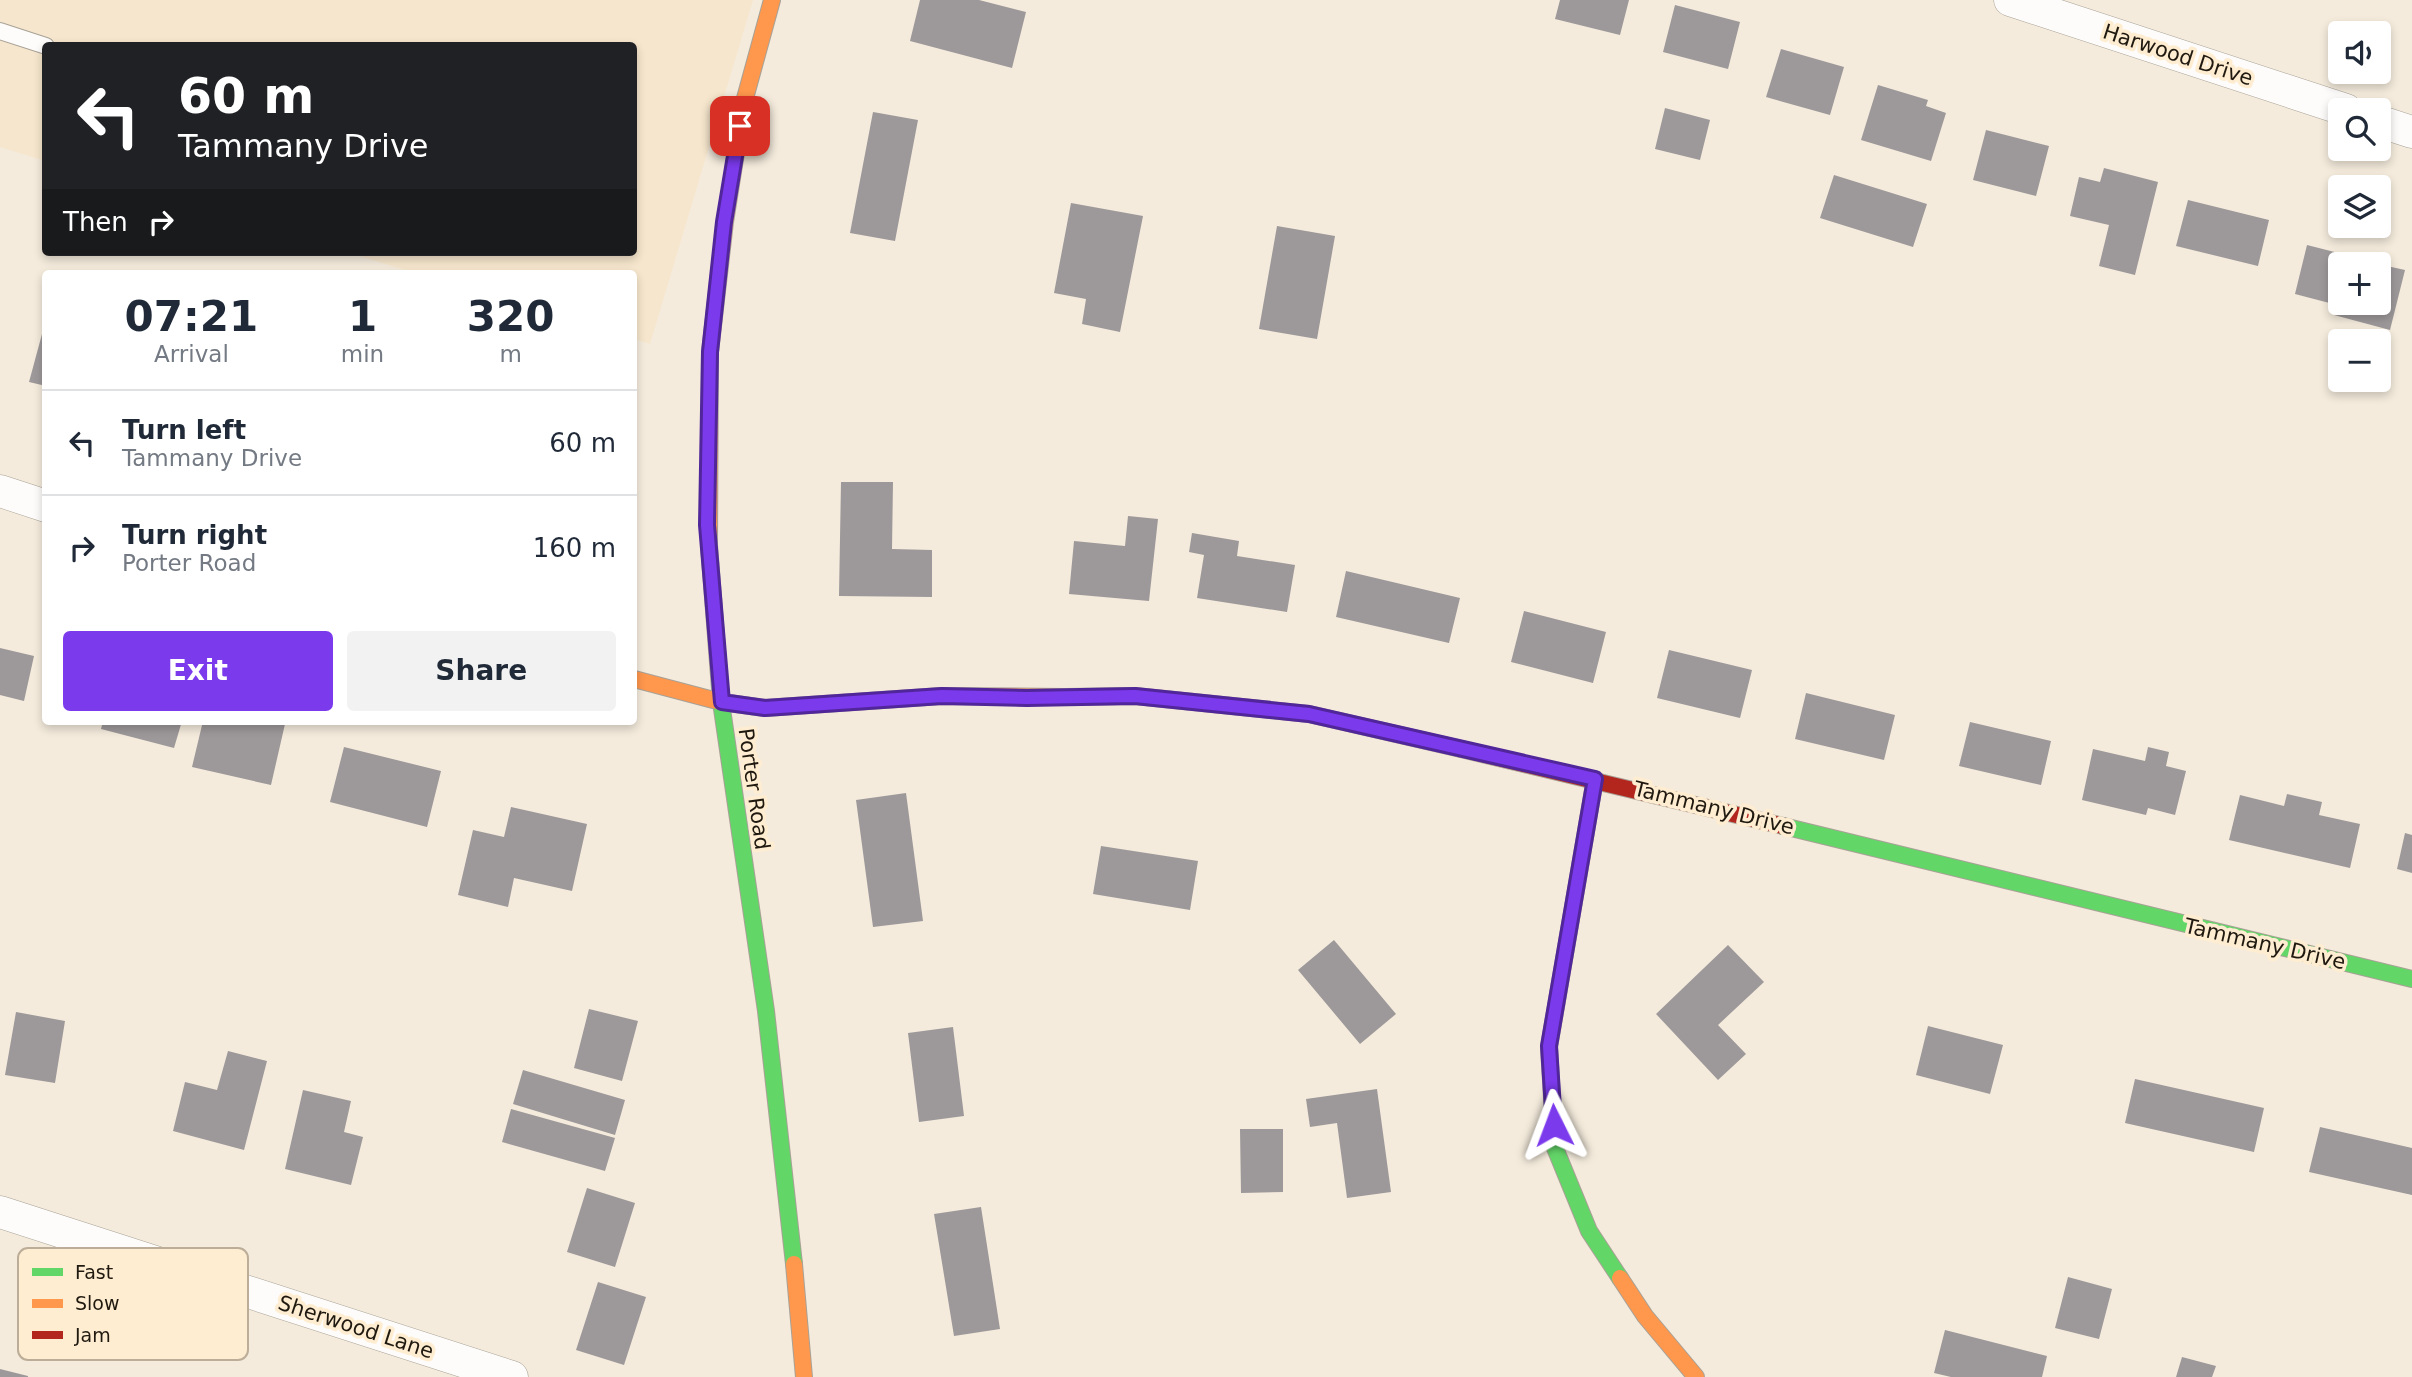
<!DOCTYPE html>
<html lang="en">
<head>
<meta charset="utf-8">
<style>
	:root { --surface:#fff; --page:#f2f2f3; --text:#1f2937; --muted:#747a83; --line:#e0e1e3; --accent:#7c3aed }
	body { margin:0; font-family:"DejaVu Sans",sans-serif; background:var(--page); color:var(--text); height:100vh; display:flex; flex-direction:column; font-size:26px; white-space:nowrap }
	* { box-sizing:border-box; margin:0 }
	p { font-size:23px; color:var(--muted) }
	.icon { flex:none; width:38px; height:38px; fill:none; stroke:currentColor; stroke-width:2; stroke-linecap:round; stroke-linejoin:round }
	.map { position:relative; flex:1; overflow:hidden }
	.drawer { position:absolute; left:42px; top:270px; width:595px; height:455px; display:flex; flex-direction:column; background:var(--surface); border-radius:7px; box-shadow:0 4px 10px #0003 }
	.drawer>* { flex:none }
	.top-card { position:absolute; left:42px; top:42px; width:595px; height:214px; border-radius:7px; box-shadow:0 4px 10px #0003; background:#202124; color:#fff; overflow:hidden }
	.tools { position:absolute; left:2328px; top:21px; display:grid; gap:14px }
	.tools a { display:grid; place-items:center; width:63px; height:63px; border-radius:7px; background:var(--surface); box-shadow:0 4px 10px #0003; font-size:35px }
	.pin { position:absolute; display:grid; place-items:center; width:60px; height:60px; color:#fff; margin:-30px; border-radius:14px; box-shadow:0 4px 10px #0006 }
	.me { position:absolute; width:77px; margin:-38px; rotate:357deg; stroke-linejoin:round; filter:drop-shadow(0 0 5px #0008) }
	.turn { display:flex; align-items:center; gap:24px; height:147px; padding:0 21px; font-size:32px }
	.turn .icon { width:91px; height:91px; stroke-width:2.5 }
	.turn b { display:block; font-size:49px; line-height:60px }
	.then { display:flex; align-items:center; height:66px; padding:0 21px; background:#0003; gap:14px; font-size:26px }
	.eta { display:flex; justify-content:space-evenly; align-items:center; height:119px; text-align:center }
	.eta b { font-size:42px; font-weight:800; line-height:49px }
	.primary-button { display:flex; gap:14px; margin-top:auto; padding:14px 21px }
	.primary-button a { flex:1; height:80px; border-radius:7px; background:var(--accent); color:#fff; font-size:28px; font-weight:800; line-height:80px; text-align:center }
	.primary-button a+a { background:var(--page); color:var(--text) }
	ul { padding:0; list-style:none }
	li { display:flex; align-items:center; gap:21px; height:105px; padding:0 21px; border-top:2px solid var(--line) }
	li div { flex:1 }
	li b { display:block; font-size:26px }
	li em { font-style:normal }
	.map>svg:first-child { display:block }
	.built { fill:#f6e6cd }
	.building { fill:#9d989a }
	.lines { fill:none; stroke-linecap:round; stroke-linejoin:round }
	.lane-casing { stroke:#a8a196; stroke-width:18 }
	.street-casing { stroke:#a8a196; stroke-width:33 }
	.fast-casing { stroke:#a8a196; stroke-width:18 }
	.slow-casing { stroke:#a8a196; stroke-width:18 }
	.jam-casing { stroke:#a8a196; stroke-width:18 }
	.lane { stroke:#fdfcfa; stroke-width:16 }
	.street { stroke:#fdfcfa; stroke-width:32 }
	.fast { stroke:#63d668; stroke-width:16 }
	.slow { stroke:#ff974d; stroke-width:16 }
	.jam { stroke:#b3261e; stroke-width:16 }
	.route-casing { stroke:#51269a; stroke-width:18 }
	.route { stroke:#7c3aed; stroke-width:12 }
	.labels { text-anchor:middle; dominant-baseline:central; stroke-width:7; stroke-linejoin:round; paint-order:stroke }
	.street-label { font-size:21px; fill:#1f190f; stroke:#ffedd2 }
	.key { fill:#ffedd2; stroke:#bcad98; stroke-width:2 }
	.key-label { font-size:19px; fill:#1f190f }
</style>
</head>
<body>
<div class="map">
<svg width="2412" height="1377" viewBox="0 0 2412 1377">
	<rect width="100%" height="100%" fill="#f4ebdc"/>
	<path class="built" d="M0,0H753L650,344L634,339V273H415L346,252H634V46H46L45,161L0,147Z"/>
	<path class="building" d="M920,0H979L1026,12L1012,68L910,41Z
		M1560,0H1629L1620,35L1555,19Z
		M1675,5L1740,22L1728,69L1663,52Z
		M1781,49L1844,67L1830,115L1766,97Z
		M1878,85L1928,100L1926,106L1946,113L1931,161L1861,140Z
		M1665,108L1710,120L1700,160L1655,149Z
		M873,112L918,120L895,241L850,233Z
		M1986,130L2049,146L2036,196L1973,180Z
		M2104,168L2158,182L2135,275L2099,266L2109,225L2070,216L2079,177L2100,182Z
		M1834,175L1927,204L1913,247L1820,218Z
		M2188,200L2269,220L2258,266L2176,246Z
		M1071,203L1143,216L1120,332L1082,324L1086,299L1054,293Z
		M1277,226L1335,236L1317,339L1259,329Z
		M2307,245L2378,263L2340,264V303H2378V264L2405,270L2390,330L2334,315L2337,305L2295,294Z
		M45,323H46V386L29,382Z
		M841,482H893L892,549L932,550V597L839,596Z
		M1128,516L1158,519L1149,601L1069,594L1074,541L1125,546Z
		M1192,533L1239,541L1237,556L1295,565L1287,612L1197,598L1204,555L1189,552Z
		M1346,571L1460,598L1449,643L1336,617Z
		M1524,611L1606,632L1593,683L1511,662Z
		M0,648L34,656L24,701L0,695Z
		M1669,650L1752,670L1740,718L1657,698Z
		M1806,693L1895,715L1884,760L1795,739Z
		M103,721H182L174,748L101,729Z
		M203,721H274L285,724L271,785L192,767Z
		M1970,722L2051,741L2041,785L1959,766Z
		M344,747L441,771L427,827L330,802Z
		M2148,747L2169,752L2166,766L2186,771L2175,815L2148,808L2146,815L2082,800L2093,749L2145,761Z
		M906,793L923,921L873,927L856,800Z
		M2287,794L2322,802L2319,815L2360,824L2350,868L2229,840L2240,795L2284,806Z
		M511,807L587,824L572,891L514,878L508,907L458,895L473,830L504,837Z
		M2405,833L2412,835V873L2397,869Z
		M1101,846L1198,861L1190,910L1093,894Z
		M1334,940L1396,1014L1360,1044L1298,970Z
		M1728,945L1764,982L1718,1025L1746,1054L1718,1080L1656,1014Z
		M589,1009L638,1021L622,1081L574,1068Z
		M16,1012L65,1021L55,1083L5,1075Z
		M1928,1026L2003,1045L1990,1094L1916,1075Z
		M953,1027L964,1116L919,1122L908,1033Z
		M228,1051L267,1061L244,1150L173,1131L185,1082L217,1090Z
		M523,1070L625,1100L615,1135L513,1104Z
		M2135,1079L2264,1108L2254,1152L2125,1123Z
		M1377,1089L1391,1192L1347,1198L1337,1123L1310,1127L1306,1099Z
		M303,1090L351,1101L344,1132L363,1137L351,1185L285,1169Z
		M511,1109L615,1138L605,1171L502,1142Z
		M2320,1127L2412,1148V1195L2309,1172Z
		M1240,1129H1283V1192L1241,1193Z
		M587,1188L635,1203L615,1267L567,1252Z
		M981,1207L1000,1329L954,1336L934,1214Z
		M2068,1277L2112,1289L2099,1339L2055,1328Z
		M598,1282L646,1297L624,1365L576,1350Z
		M1945,1330L2047,1356L2042,1377H1951L1934,1373Z
		M2182,1357L2216,1366L2212,1377H2176Z
		M0,1369L28,1376V1377H0Z"/>
	<g class="lines">
		<defs>
			<path id="lane" d="M0,31L46,46"/>
			<path id="street" d="M2010,0L2346,110
				M2378,121L2412,132
				M0,491L46,506
				M0,1212L512,1377"/>
			<path id="fast" d="M709,545L721,702L766,1011L794,1264
				M1065,697L1135,696L1309,714L1461,749
				M1595,779L1549,1047L1555,1148L1589,1231L1620,1278
				M1783,826L2412,979"/>
			<path id="slow" d="M709,545L710,352L725,222L744,102L772,0
				M634,679L721,702L765,708L941,696L1065,697
				M794,1264L804,1377
				M1620,1278L1645,1316L1696,1377"/>
			<path id="jam" d="M1461,749L1783,826"/>
		</defs>
		<use href="#lane" class="lane-casing"/>
		<use href="#street" class="street-casing"/>
		<use href="#fast" class="fast-casing"/>
		<use href="#slow" class="slow-casing"/>
		<use href="#jam" class="jam-casing"/>
		<use href="#lane" class="lane"/>
		<use href="#street" class="street"/>
		<use href="#fast" class="fast"/>
		<use href="#slow" class="slow"/>
		<use href="#jam" class="jam"/>
	</g>
	<g class="lines">
		<defs>
			<path id="route" d="M740,126L724,222L710,352L707,525L722,702L765,708L942,696L1027,698L1135,696L1309,714L1595,779L1549,1046L1554,1125"/>
		</defs>
		<use href="#route" class="route-casing"/>
		<use href="#route" class="route"/>
	</g>
	<g class="labels">
		<g class="street-label">
			<text transform="translate(2178 55) rotate(18)">Harwood Drive</text>
			<text transform="translate(754 789) rotate(82)">Porter Road</text>
			<text transform="translate(1714 808) rotate(14)">Tammany Drive</text>
			<text transform="translate(2265 944) rotate(13)">Tammany Drive</text>
			<text transform="translate(356 1327) rotate(18)">Sherwood Lane</text>
		</g>
	</g>
	<rect x="18" y="1248" width="230" height="112" rx="10" class="key"/>
	<rect x="32" y="1268" width="31" height="8" fill="#63d668"/>
	<rect x="32" y="1299" width="31" height="9" fill="#ff974d"/>
	<rect x="32" y="1331" width="31" height="8" fill="#b3261e"/>
	<g class="key-label">
		<text x="75" y="1279">Fast</text>
		<text x="75" y="1310">Slow</text>
		<text x="75" y="1342">Jam</text>
	</g>
</svg>
<div class="tools">
<a><svg class="icon" aria-label="sound" viewBox="0 0 24 24"><path d="M4 9h4l5-4v14l-5-4H4zM17 9q2 3 0 6"/></svg></a>
<a><svg class="icon" aria-label="search" viewBox="0 0 24 24"><circle cx="10" cy="10" r="6"/><path d="M15 15l6 6"/></svg></a>
<a><svg class="icon" aria-label="layers" viewBox="0 0 24 24"><path d="M12 4l9 5-9 5-9-5zM3 14l9 5 9-5"/></svg></a>
<a>+</a>
<a>−</a>
</div>
<div class="pin" style="left:740px;top:126px;background:#d93025"><svg class="icon" aria-label="arrive" viewBox="0 0 24 24"><path d="M6 21V4h12l-3 4 3 4H6"/></svg></div>
<svg class="me" style="left:1554px;top:1125px" viewBox="-20 -20 40 40"><path d="M0-17L14 15 0 8-14 15z" fill="#7c3aed" stroke="#fff" stroke-width="4"/></svg>
<div class="top-card">
<div class="turn"><svg class="icon" aria-label="left" viewBox="0 0 24 24"><path d="M17 20v-9H6M10 6l-5 5 5 5"/></svg><div><b>60 m</b>Tammany Drive</div></div>
<div class="then">Then<svg class="icon" aria-label="right" viewBox="0 0 24 24"><path d="M7 20v-9h11M14 6l5 5-5 5"/></svg></div>
</div>
<section class="drawer">
<div class="eta">
<div><b>07:21</b><p>Arrival</p></div>
<div><b>1</b><p>min</p></div>
<div><b>320</b><p>m</p></div>
</div>
<ul>
<li><svg class="icon" aria-label="left" viewBox="0 0 24 24"><path d="M17 20v-9H6M10 6l-5 5 5 5"/></svg><div><b>Turn left</b><p>Tammany Drive</p></div><em>60 m</em></li>
<li><svg class="icon" aria-label="right" viewBox="0 0 24 24"><path d="M7 20v-9h11M14 6l5 5-5 5"/></svg><div><b>Turn right</b><p>Porter Road</p></div><em>160 m</em></li>
</ul>
<div class="primary-button"><a>Exit</a><a>Share</a></div>
</section>
</div>
</body>
</html>
